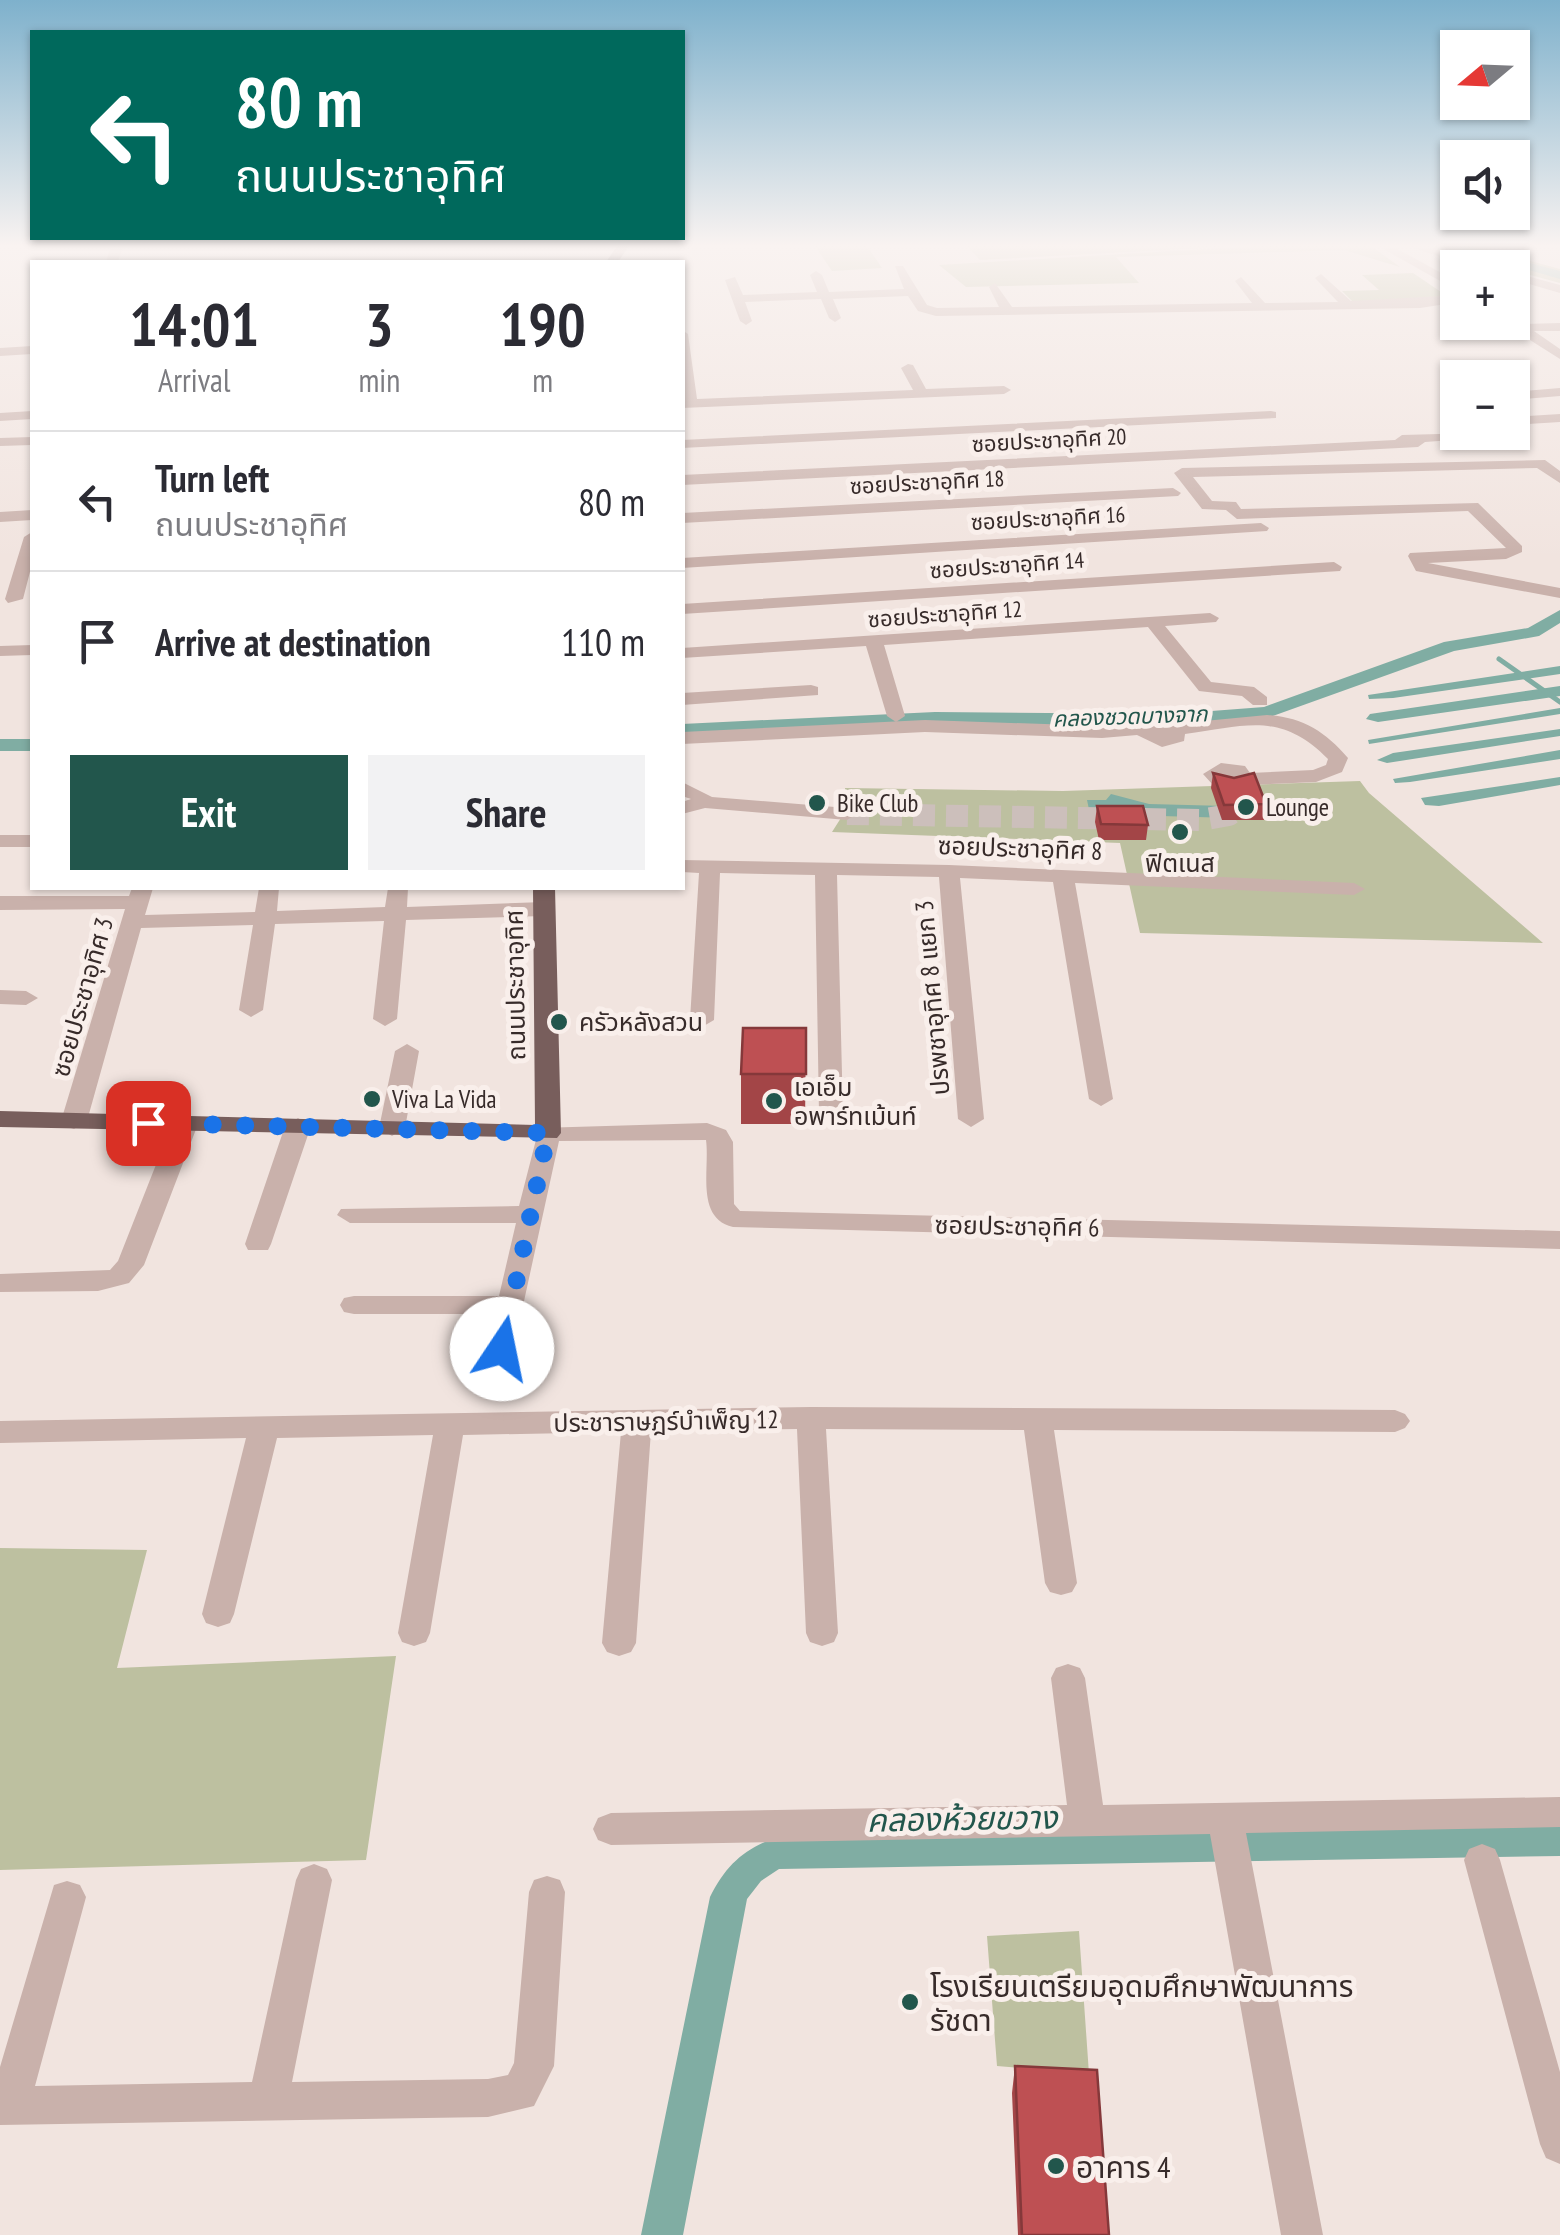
<!DOCTYPE html>
<html lang="en">
<head>
<meta charset="utf-8">
<style>
	:root { --surface:#fff; --page:#f2f2f3; --text:#2b2b33; --muted:#7c7c81; --line:#e1e1e2; --accent:#22564c }
	body { margin:0; font-family:"PT Sans Narrow","Noto Sans Thai",sans-serif; background:var(--page); color:var(--text); height:100vh; display:flex; flex-direction:column; font-size:38px; white-space:nowrap }
	* { box-sizing:border-box; margin:0 }
	p { font-size:32px; color:var(--muted) }
	.icon { flex:none; width:55px; height:55px; fill:none; stroke:currentColor; stroke-width:2; stroke-linecap:round; stroke-linejoin:round }
	.map { position:relative; flex:1; overflow:hidden }
	.drawer { position:absolute; left:30px; top:260px; width:655px; height:630px; display:flex; flex-direction:column; background:var(--surface); border-radius:0px; box-shadow:0 2px 8px #0004 }
	.drawer>* { flex:none }
	.banner { position:absolute; left:30px; top:30px; width:655px; height:210px; border-radius:0px; box-shadow:0 2px 8px #0004; background:#00695c; color:#fff; overflow:hidden }
	.needle { width:65px; rotate:251deg }
	.fabs { position:absolute; left:1440px; top:30px; display:grid; gap:20px }
	.fabs a { display:grid; place-items:center; width:90px; height:90px; border-radius:0px; background:var(--surface); box-shadow:0 2px 8px #0004; font-size:50px }
	.pin { position:absolute; display:grid; place-items:center; width:85px; height:85px; color:#fff; margin:-42px; border-radius:20px; box-shadow:0 5px 15px #0006 }
	.me { position:absolute; width:110px; margin:-55px; rotate:11deg; stroke-linejoin:round; filter:drop-shadow(0 0 8px #0008) }
	.turn { display:flex; align-items:center; gap:35px; height:210px; padding:0 40px; font-size:45px }
	.turn .icon { width:130px; height:130px; stroke-width:2.5 }
	.turn b { display:block; font-size:70px; line-height:85px }
	.eta { display:flex; justify-content:space-evenly; align-items:center; height:170px; text-align:center }
	.eta b { font-size:60px; font-weight:600; line-height:70px }
	.cta { display:flex; gap:20px; margin-top:auto; padding:20px 40px }
	.cta a { flex:1; height:115px; border-radius:0px; background:var(--accent); color:#fff; font-size:40px; font-weight:600; line-height:115px; text-align:center }
	.cta a+a { background:var(--page); color:var(--text) }
	ul { padding:0; list-style:none }
	li { display:flex; align-items:center; gap:30px; height:140px; padding:0 40px; border-top:2px solid var(--line) }
	li div { flex:1 }
	li b { display:block; font-size:38px }
	li em { font-style:normal }
	.map>svg:first-child { display:block }
	.green { fill:#bdc0a0 }
	.water { fill:#80ada3 }
	.lines { fill:none; stroke-linecap:round; stroke-linejoin:round }
	.stream { stroke:#80ada3; stroke-width:5 }
	.canal { fill:#80ada3; fill-rule:evenodd }
	.minor-tunnel { stroke:#ccbfbb; stroke-width:22; stroke-dasharray:22 11; stroke-linecap:butt }
	.minor { fill:#c9b1ab; fill-rule:evenodd }
	.major { fill:#785e5c; fill-rule:evenodd }
	.wall { fill:#a34547 }
	.building { fill:#be5053; stroke:#85383a; stroke-width:2.5 }
	.route { stroke:#1a73e8; stroke-width:18; stroke-dasharray:0 32.4 }
	.poi-dot { fill:#22564c; stroke:#f9efeb; stroke-width:4 }
	.labels { text-anchor:middle; dominant-baseline:central; stroke-width:10; stroke-linejoin:round; paint-order:stroke }
	.far-street-label { font-size:22px; fill:#372b2a; stroke:#f9efeb }
	.far-water-label { font-size:22px; font-style:italic; fill:#22564c; stroke:#f9efeb }
	.poi-label { font-size:25px; fill:#372b2a; stroke:#f9efeb; text-anchor:start }
	.street-label { font-size:25px; fill:#372b2a; stroke:#f9efeb }
	.near-poi-label { font-size:30px; fill:#372b2a; stroke:#f9efeb; text-anchor:start }
	.near-water-label { font-size:32px; font-style:italic; fill:#22564c; stroke:#f9efeb }
</style>
</head>
<body>
<div class="map">
<svg width="1560" height="2235" viewBox="0 0 1560 2235">
	<rect width="100%" height="100%" fill="#f1e4df"/>
	<path class="green" d="M815,246H867L882,268L832,271Z
		M967,246H1238L980,260Z
		M1257,246H1371L1400,267L1344,250L1116,257L1139,283L966,287L939,265Z
		M1425,246H1475L1560,269V283Z
		M1413,273L1447,296L1354,303L1342,291L1379,290L1362,275Z
		M1360,781L1369,793L1543,943L1140,933L1120,843L832,832L846,810L845,788L1063,791Z
		M0,1548L147,1550L117,1668L396,1656L366,1860L0,1870Z
		M1079,1931L1089,2074L997,2066L987,1936Z"/>
	<path class="water" d="M1560,666V674L1393,698L1369,699L1368,695Z
		M1560,686V696L1378,722L1366,719L1370,714Z
		M1560,708V714L1369,744L1368,740Z
		M1560,729V736L1387,763L1377,760L1393,753Z
		M1560,750V759L1410,782L1395,783L1393,779Z
		M1560,777V785L1439,806L1425,805L1421,798Z
		M1111,794L1149,804L1226,806L1232,818L1090,814L1087,800H1106Z"/>
	<g class="lines">
		<path class="stream" d="M1499,659L1560,702"/>
		<path class="canal" d="M1447,246H1466L1560,271V279Z
			M1560,610V623L1539,636L1454,651L1267,718L1172,726L935,724L682,736V724L935,712L1172,714L1264,707L1444,642L1528,628Z
			M0,739H32V751H0Z
			M1560,1824V1856L779,1869L761,1881L747,1899L683,2235H641L710,1897C726,1865 744,1849 777,1837Z"/>
		<path class="minor-tunnel" d="M847,814L1201,820L1229,815L1242,805L1237,796"/>
		<path class="minor" d="M111,246H123L118,262H106Z
			M1378,246H1392L1458,282V291Z
			M1409,246H1426L1491,268H1471Z
			M895,266H903L927,305L937,308L999,307L989,287L995,283L1012,307L1252,303L1235,281L1241,277L1265,303L1338,302L1315,278L1321,274L1351,301L1441,296L1453,303L1420,308L936,316L918,311L908,296L833,299L841,318L835,322L829,318L821,299L745,302L752,321L746,325L740,321L725,280L735,277L743,295L817,292L810,275L816,271L822,275L829,292L904,289Z
			M1512,272L1560,285V293L1512,279Z
			M1512,319L1523,324L1560,323V331H1534L1560,349V359L1506,325Z
			M682,330L688,334L697,399L913,390L901,368L908,364L913,365L926,389L1004,386L1011,390L1004,394L682,408Z
			M32,346V354L0,356V348Z
			M1560,388V396L1512,400V392Z
			M32,411V419L0,421V413Z
			M1271,411L1276,412V418L682,448V440Z
			M1560,414V422L1512,425V417Z
			M1512,429L1515,432L1508,436L1425,442L1418,447L682,485V475L1395,440L1402,435L1512,432Z
			M32,437V445L0,446V438Z
			M1545,460L1560,471V483L1537,468L1193,477L1212,501L1236,502L1241,509L1478,503L1522,546V552L1506,559L1428,563L1560,588V598L1416,571L1408,556L1410,553L1506,548L1468,511L1237,519L1226,510L1202,509L1174,473L1182,468Z
			M1173,488L1181,493L1178,496L682,523V513Z
			M32,510V520L0,522V512Z
			M1261,523L1269,528L1267,531L682,568V558Z
			M32,532V564L23,599L8,603L5,599L24,537Z
			M1334,562L1342,567L1340,571L682,614V604Z
			M1210,613L1219,618L1216,622L1165,626L1211,682L1254,687L1267,697V705H1253L1242,696L1199,691L1148,627L884,645L905,716L896,722L887,716L866,646L682,658V648Z
			M32,645V655L0,656V646Z
			M811,685L818,687V695L682,705V693Z
			M1267,715C1302,717 1325,731 1348,758L1342,772L1316,782L1250,785L1233,790L1213,785L1203,774L1221,763L1245,766L1250,773L1313,770L1326,765L1328,759C1280,711 1247,726 1185,734L1184,741L1162,747L1137,735L1102,738L925,732L682,744V732L925,720L1102,726L1159,721L1173,724Z
			M682,782L712,797L847,808L857,814L847,820L705,808L682,814V802L691,799L682,796Z
			M0,835H32V847H0Z
			M682,860L949,865L1354,883L1365,889L1354,895L1075,883L1113,1099L1101,1106L1089,1099L1053,882L960,878L984,1119L971,1127L958,1119L939,877L837,875L843,1114L831,1121L819,1114L815,875L720,873L714,1020L702,1027L690,1020L699,873L682,872Z
			M132,888H153L145,915L255,912L259,888H279L277,911L385,907L388,888H408L407,907L544,902L555,909L544,916L406,920L397,1019L385,1026L373,1019L384,921L275,924L263,1010L251,1017L239,1010L253,925L141,928L87,1121L74,1129L65,1126L61,1121L125,909L0,910V896H129Z
			M0,990L26,991L38,998L26,1005L0,1004Z
			M407,1044L419,1051L405,1128L392,1136L379,1128L395,1051Z
			M185,1116L198,1124L144,1265L129,1283L98,1291L0,1292V1274L110,1270L118,1261L172,1124Z
			M298,1118L311,1126L271,1244L268,1250H248L245,1244L285,1126Z
			M707,1123L726,1130L733,1142L734,1204L740,1211L1560,1231V1249L733,1227C695,1218 710,1169 706,1140L559,1141L512,1356H492L488,1349L495,1314H354L344,1312L340,1305L344,1298L354,1296H499L516,1223H350L337,1215L341,1209L519,1206L539,1128Z
			M811,1407L1395,1410L1405,1414L1410,1421L1405,1428L1395,1432L1054,1430L1077,1583L1072,1592L1061,1595L1050,1592L1045,1583L1024,1430L826,1429L838,1633L834,1642L822,1646L810,1642L806,1633L797,1429L651,1431L636,1643L631,1652L619,1656L607,1652L602,1643L621,1432L463,1435L430,1633L426,1642L414,1646L402,1642L398,1633L433,1435L277,1438L234,1614L230,1623L218,1627L206,1623L202,1614L246,1438L0,1443V1421Z
			M1068,1664L1080,1668L1085,1678L1103,1805L1560,1797V1827L1246,1833L1323,2235H1281L1210,1834L611,1845L598,1840L593,1829L598,1818L611,1813L1067,1805L1051,1678L1056,1668Z
			M1482,1844L1495,1849L1500,1860L1560,2072V2164L1546,2158L1540,2144L1464,1860L1469,1849Z
			M314,1864L327,1869L332,1880L292,2082L488,2079L508,2075L514,2063L529,1892L534,1880L547,1876L560,1880L565,1892L554,2066L534,2106L488,2117L0,2125V2067L54,1885L67,1881L80,1885L86,1897L35,2086L252,2082L296,1880L301,1869Z"/>
		<path class="major" d="M617,246H629L618,262H606Z
			M533,888H555L561,1133L557,1138L0,1127V1111L535,1125Z"/>
	</g>
	<path class="wall" d="M1213,773L1266,804L1264,820H1222L1211,788Z
		M1097,806L1148,825L1146,840H1099L1095,822Z
		M806,1028L805,1124H741V1074Z
		M1015,2066L1109,2235H1018L1012,2093Z"/>
	<path class="building" d="M1213,773L1234,778L1254,773L1266,804L1224,805Z
		M1097,806H1143L1148,825L1101,824Z
		M743,1028H806V1074H741Z
		M1015,2066L1097,2070L1109,2235H1022Z"/>
	<linearGradient id="sky" x2="0" y2="1"><stop stop-color="#7eb1cc"/><stop offset="0.44" stop-color="#f9f3f1"/><stop offset="1" stop-color="#f9f3f1" stop-opacity="0"/></linearGradient>
	<rect width="1560" height="559" fill="url(#sky)"/>
	<g class="lines">
		<path class="route" d="M148,1123L548,1133L502,1349"/>
	</g>
	<g class="poi-dot">
		<circle cx="817" cy="803" r="10"/>
		<circle cx="1246" cy="807" r="10"/>
		<circle cx="1180" cy="832" r="10"/>
		<circle cx="559" cy="1022" r="10"/>
		<circle cx="372" cy="1099" r="10"/>
		<circle cx="774" cy="1101" r="10"/>
		<circle cx="910" cy="2002" r="10"/>
		<circle cx="1056" cy="2166" r="10"/>
	</g>
	<g class="labels">
		<g class="far-street-label">
			<text transform="translate(1049 440) rotate(-3)">ซอยประชาอุทิศ 20</text>
			<text transform="translate(927 482) rotate(-3)">ซอยประชาอุทิศ 18</text>
			<text transform="translate(1048 518) rotate(-3)">ซอยประชาอุทิศ 16</text>
			<text transform="translate(1007 565) rotate(-4)">ซอยประชาอุทิศ 14</text>
			<text transform="translate(945 614) rotate(-4)">ซอยประชาอุทิศ 12</text>
		</g>
		<g class="far-water-label">
			<text transform="translate(1130 716) rotate(-2)">คลองชวดบางจาก</text>
		</g>
		<g class="poi-label">
			<text x="837" y="803">Bike Club</text>
			<text x="1266" y="807">Lounge</text>
			<text x="1180" y="863" text-anchor="middle">ฟิตเนส</text>
			<text x="579" y="1022">ครัวหลังสวน</text>
			<text x="794" y="1087">เอเอ็ม<tspan x="794" dy="29">อพาร์ทเม้นท์</tspan></text>
			<text x="392" y="1099">Viva La Vida</text>
		</g>
		<g class="street-label">
			<text transform="translate(1020 848) rotate(2)">ซอยประชาอุทิศ 8</text>
			<text transform="translate(515 985) rotate(-91)">ถนนประชาอุทิศ</text>
			<text transform="translate(82 997) rotate(-74)">ซอยประชาอุทิศ 3</text>
			<text transform="translate(932 998) rotate(-95)">ปรพชาอุทิศ 8 แยก 3</text>
			<text transform="translate(1017 1226) rotate(1)">ซอยประชาอุทิศ 6</text>
			<text transform="translate(666 1421) rotate(-1)">ประชาราษฎร์บำเพ็ญ 12</text>
		</g>
		<g class="near-poi-label">
			<text x="930" y="1985">โรงเรียนเตรียมอุดมศึกษาพัฒนาการ<tspan x="930" dy="34">รัชดา</tspan></text>
			<text x="1076" y="2166">อาคาร 4</text>
		</g>
		<g class="near-water-label">
			<text transform="translate(962 1818) rotate(-1)">คลองห้วยขวาง</text>
		</g>
	</g>
</svg>
<div class="fabs">
<a><svg class="needle" viewBox="-14 -14 28 28"><path d="M0-13l5 13h-10z" fill="#e53935"/><path d="M0 13l5-13h-10z" fill="#7c7c81"/></svg></a>
<a><svg class="icon" aria-label="sound" viewBox="0 0 24 24"><path d="M4 9h4l5-4v14l-5-4H4zM17 9q2 3 0 6"/></svg></a>
<a>+</a>
<a>−</a>
</div>
<div class="pin" style="left:148px;top:1123px;background:#d93025"><svg class="icon" aria-label="arrive" viewBox="0 0 24 24"><path d="M6 21V4h12l-3 4 3 4H6"/></svg></div>
<svg class="me" style="left:502px;top:1349px" viewBox="-20 -20 40 40"><circle r="19" fill="#fff"/><path d="M0-13L10 11 0 6-10 11z" fill="#1a73e8"/></svg>
<div class="banner">
<div class="turn"><svg class="icon" aria-label="left" viewBox="0 0 24 24"><path d="M17 20v-9H6M10 6l-5 5 5 5"/></svg><div><b>80 m</b>ถนนประชาอุทิศ</div></div>
</div>
<section class="drawer">
<div class="eta">
<div><b>14:01</b><p>Arrival</p></div>
<div><b>3</b><p>min</p></div>
<div><b>190</b><p>m</p></div>
</div>
<ul>
<li><svg class="icon" aria-label="left" viewBox="0 0 24 24"><path d="M17 20v-9H6M10 6l-5 5 5 5"/></svg><div><b>Turn left</b><p>ถนนประชาอุทิศ</p></div><em>80 m</em></li>
<li><svg class="icon" aria-label="arrive" viewBox="0 0 24 24"><path d="M6 21V4h12l-3 4 3 4H6"/></svg><div><b>Arrive at destination</b></div><em>110 m</em></li>
</ul>
<div class="cta"><a>Exit</a><a>Share</a></div>
</section>
</div>
</body>
</html>
